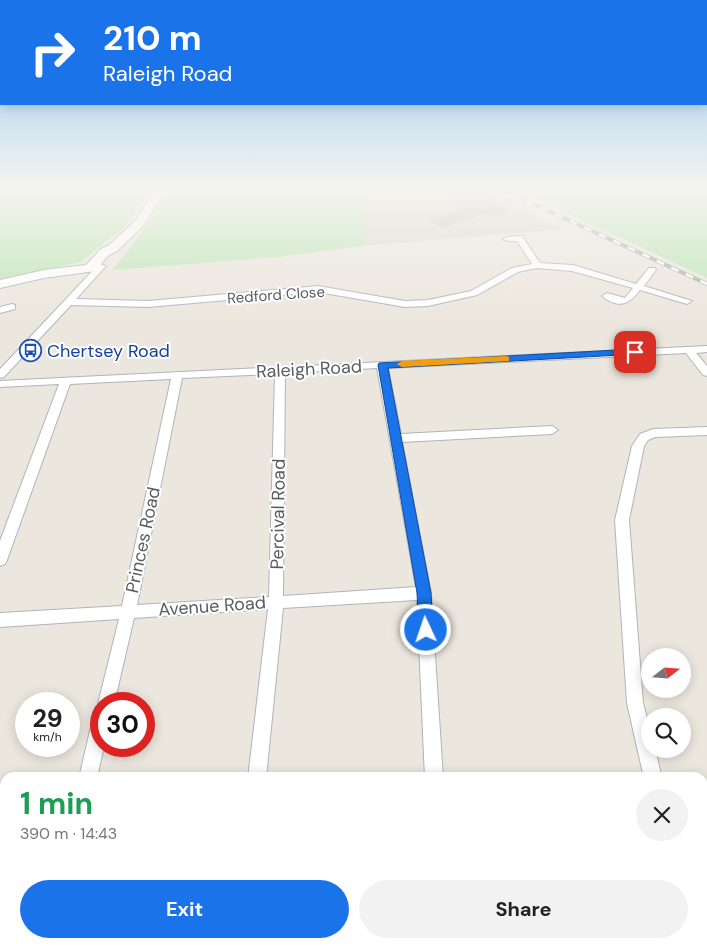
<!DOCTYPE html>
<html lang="en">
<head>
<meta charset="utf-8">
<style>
	:root { --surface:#fff; --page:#f2f2f2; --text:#222; --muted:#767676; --accent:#1a73e8 }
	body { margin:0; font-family:"DM Sans",sans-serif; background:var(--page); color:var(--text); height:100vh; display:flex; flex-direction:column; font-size:19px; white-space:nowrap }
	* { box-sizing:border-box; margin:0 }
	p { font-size:16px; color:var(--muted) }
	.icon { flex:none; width:28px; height:28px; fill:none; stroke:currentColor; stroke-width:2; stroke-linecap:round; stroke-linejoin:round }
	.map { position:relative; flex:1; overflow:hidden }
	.drawer { position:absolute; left:0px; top:772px; width:708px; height:176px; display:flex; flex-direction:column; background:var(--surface); border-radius:15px 15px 0 0; box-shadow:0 2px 12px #0003 }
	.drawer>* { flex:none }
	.guide { position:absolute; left:0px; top:0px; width:708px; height:105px; box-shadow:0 2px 12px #0003; background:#1a73e8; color:#fff; overflow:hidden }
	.needle { width:32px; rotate:73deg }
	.tools { position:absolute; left:641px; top:648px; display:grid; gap:10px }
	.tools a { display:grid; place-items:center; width:50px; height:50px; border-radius:50%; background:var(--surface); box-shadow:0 2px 12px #0003; font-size:25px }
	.speed { position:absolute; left:15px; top:692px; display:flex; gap:10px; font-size:25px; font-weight:700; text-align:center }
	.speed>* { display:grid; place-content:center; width:65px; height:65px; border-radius:50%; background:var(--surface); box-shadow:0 2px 12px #0003; line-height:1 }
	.speed small { font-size:12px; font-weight:400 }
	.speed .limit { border:8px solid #d22; background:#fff; color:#111 }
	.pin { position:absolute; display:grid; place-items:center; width:42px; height:42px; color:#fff; margin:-21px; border-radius:10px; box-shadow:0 2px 8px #0006 }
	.me { position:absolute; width:55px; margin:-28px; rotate:357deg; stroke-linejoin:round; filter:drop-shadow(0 0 4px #0008) }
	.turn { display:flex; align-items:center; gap:18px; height:105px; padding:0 20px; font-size:22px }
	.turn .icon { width:65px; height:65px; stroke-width:2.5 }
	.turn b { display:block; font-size:35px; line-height:42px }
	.round { display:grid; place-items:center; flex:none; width:52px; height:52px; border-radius:26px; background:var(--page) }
	.overview { display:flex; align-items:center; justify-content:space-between; height:85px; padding:0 20px }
	h1 { font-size:30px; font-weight:700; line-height:38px; color:#1e9e55 }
	.cta { display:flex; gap:10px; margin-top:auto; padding:10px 20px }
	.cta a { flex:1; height:58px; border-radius:30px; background:var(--accent); color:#fff; font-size:20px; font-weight:700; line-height:58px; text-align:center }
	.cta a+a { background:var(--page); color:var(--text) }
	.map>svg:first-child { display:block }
	.education { fill:#ded8cf }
	.green { fill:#bfe6b8 }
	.building { fill:#c9c4bd }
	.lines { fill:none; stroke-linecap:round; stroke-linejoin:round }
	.street-casing { stroke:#b0b4b8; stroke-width:2 }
	.secondary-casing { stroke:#b0b6bb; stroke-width:2 }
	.street { fill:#fff; fill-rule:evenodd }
	.secondary { fill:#fff; fill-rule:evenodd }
	.rail-casing { stroke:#afb0b1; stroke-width:4 }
	.rail { stroke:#fff; stroke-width:2.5; stroke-dasharray:8; stroke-linecap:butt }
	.route { fill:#1a73e8; stroke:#114b97 }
	.slow { fill:#f59e0b }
	.labels { text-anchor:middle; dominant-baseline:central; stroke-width:4; stroke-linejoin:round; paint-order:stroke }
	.far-street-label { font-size:15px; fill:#575d61; stroke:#fff }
	.transit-label { font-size:18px; fill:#164399; stroke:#fff; text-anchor:start }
	.street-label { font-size:18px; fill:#575d61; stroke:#fff }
</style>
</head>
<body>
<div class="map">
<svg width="707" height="948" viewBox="0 0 707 948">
	<rect width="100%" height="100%" fill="#ece7de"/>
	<path class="education" d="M377,187H484L532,208L526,211L564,229L363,246V188Z"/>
	<path class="green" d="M0,187H153L124,227L81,262L0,279Z
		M171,187H377L363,188V246L277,257L113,270L148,224Z
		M511,187H707V278Z"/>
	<path class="building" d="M473,187H478L492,193L484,196L510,211L493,217L486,213L442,228L427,220L463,208L449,200L457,198L449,194Z"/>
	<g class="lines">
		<defs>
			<path id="street" d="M519,236H522L540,263L573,265L636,284L649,268H655L656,270L644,286L692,301L687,304L640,290C629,305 618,309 602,296L607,293L625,298L633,288L572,271L537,268L518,272L477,295L428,306L405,307L318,292L148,307L71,305L4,377L0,378V369L99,264L106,266L76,299L148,301L318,286L405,301L428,300L471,291L512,268L532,264L517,241H507L503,239L507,237Z
				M12,304L15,305V309L0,313V307Z
				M707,346V352L696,353L707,366V376L703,375L686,353L388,368L401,434L552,426L558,430L552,434L402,442L431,593L443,778H425L417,600L283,608L266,778H248L268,609L134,618L114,704H101V710L98,704L119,619L0,627V613L122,606L171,379L70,384L7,560L5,564L0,566V541L59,384L0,387V381ZM377,368L416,587L283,596L285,373ZM275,374L269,597L137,605L182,378Z
				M707,427V435L655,437L648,440L644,446L629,520L643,703L650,730V749H655L662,778H644L627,703L615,520L632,446L640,434L653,429Z
				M101,714V746H104L97,778H79L92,722L95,716Z
				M702,864L707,865V885L702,884Z
				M702,939L706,948H684V944H702Z
				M34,944H55L54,948H32Z
				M230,944H251L250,948H228Z
				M433,944H453L454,948H432Z"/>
			<path id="secondary" d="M158,187H168L142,227L117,251L109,255L95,271L44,278L0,288V280L44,270L86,265L101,249L109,245L134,222Z"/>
		</defs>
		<use href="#street" class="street-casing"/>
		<use href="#secondary" class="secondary-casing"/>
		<use href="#street" class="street"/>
		<use href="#secondary" class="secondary"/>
		<defs>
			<path id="rail" d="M497,187L707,284"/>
		</defs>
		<use href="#rail" class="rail-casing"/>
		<use href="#rail" class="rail"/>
	</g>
	<linearGradient id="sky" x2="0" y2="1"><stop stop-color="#89c7f1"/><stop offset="0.59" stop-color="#f6f4f0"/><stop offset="1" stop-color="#f6f4f0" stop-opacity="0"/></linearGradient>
	<rect width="707" height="319" fill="url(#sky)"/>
	<path class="route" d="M635,349L638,350V354L388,368L431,593L433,630L431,634L426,636L421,634L419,630L417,593L378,365L379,363Z"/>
	<path class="slow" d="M506,356L509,357V361L402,367L397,364L402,361Z"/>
	<defs>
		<symbol id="bus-ring" viewBox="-11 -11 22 22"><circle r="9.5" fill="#fff" stroke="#1a4fb4" stroke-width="1.5"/><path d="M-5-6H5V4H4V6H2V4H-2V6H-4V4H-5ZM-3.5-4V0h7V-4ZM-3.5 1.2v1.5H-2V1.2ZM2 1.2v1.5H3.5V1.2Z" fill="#1a4fb4"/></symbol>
	</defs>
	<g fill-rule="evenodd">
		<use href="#bus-ring" x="18" y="338" width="25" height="25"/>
	</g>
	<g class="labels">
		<g class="far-street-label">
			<text transform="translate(276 295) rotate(-4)">Redford Close</text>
		</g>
		<g class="transit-label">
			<text x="47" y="351">Chertsey Road</text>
		</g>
		<g class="street-label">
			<text transform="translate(309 369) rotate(-3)">Raleigh Road</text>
			<text transform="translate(278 514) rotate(-89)">Percival Road</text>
			<text transform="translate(143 540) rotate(-78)">Princes Road</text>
			<text transform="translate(212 606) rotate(-4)">Avenue Road</text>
		</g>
	</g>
</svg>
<div class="tools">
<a><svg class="needle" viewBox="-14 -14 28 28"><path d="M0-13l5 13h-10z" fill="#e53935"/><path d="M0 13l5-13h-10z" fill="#767676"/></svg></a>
<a><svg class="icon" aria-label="search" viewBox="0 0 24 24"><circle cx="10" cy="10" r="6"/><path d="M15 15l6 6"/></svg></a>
</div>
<div class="speed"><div>29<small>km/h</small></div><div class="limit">30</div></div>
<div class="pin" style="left:635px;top:352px;background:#d93025"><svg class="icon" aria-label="arrive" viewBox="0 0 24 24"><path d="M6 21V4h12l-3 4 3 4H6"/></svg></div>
<svg class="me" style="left:426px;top:630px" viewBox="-20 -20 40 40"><circle r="17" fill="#1a73e8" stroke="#fff" stroke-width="3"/><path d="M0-11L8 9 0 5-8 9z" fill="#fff"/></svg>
<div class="guide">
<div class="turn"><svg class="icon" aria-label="right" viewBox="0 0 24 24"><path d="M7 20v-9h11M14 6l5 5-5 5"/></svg><div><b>210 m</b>Raleigh Road</div></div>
</div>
<section class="drawer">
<div class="overview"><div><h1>1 min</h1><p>390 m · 14:43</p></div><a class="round"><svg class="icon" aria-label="close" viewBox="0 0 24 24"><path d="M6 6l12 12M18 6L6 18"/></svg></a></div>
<div class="cta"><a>Exit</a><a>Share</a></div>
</section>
</div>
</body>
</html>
